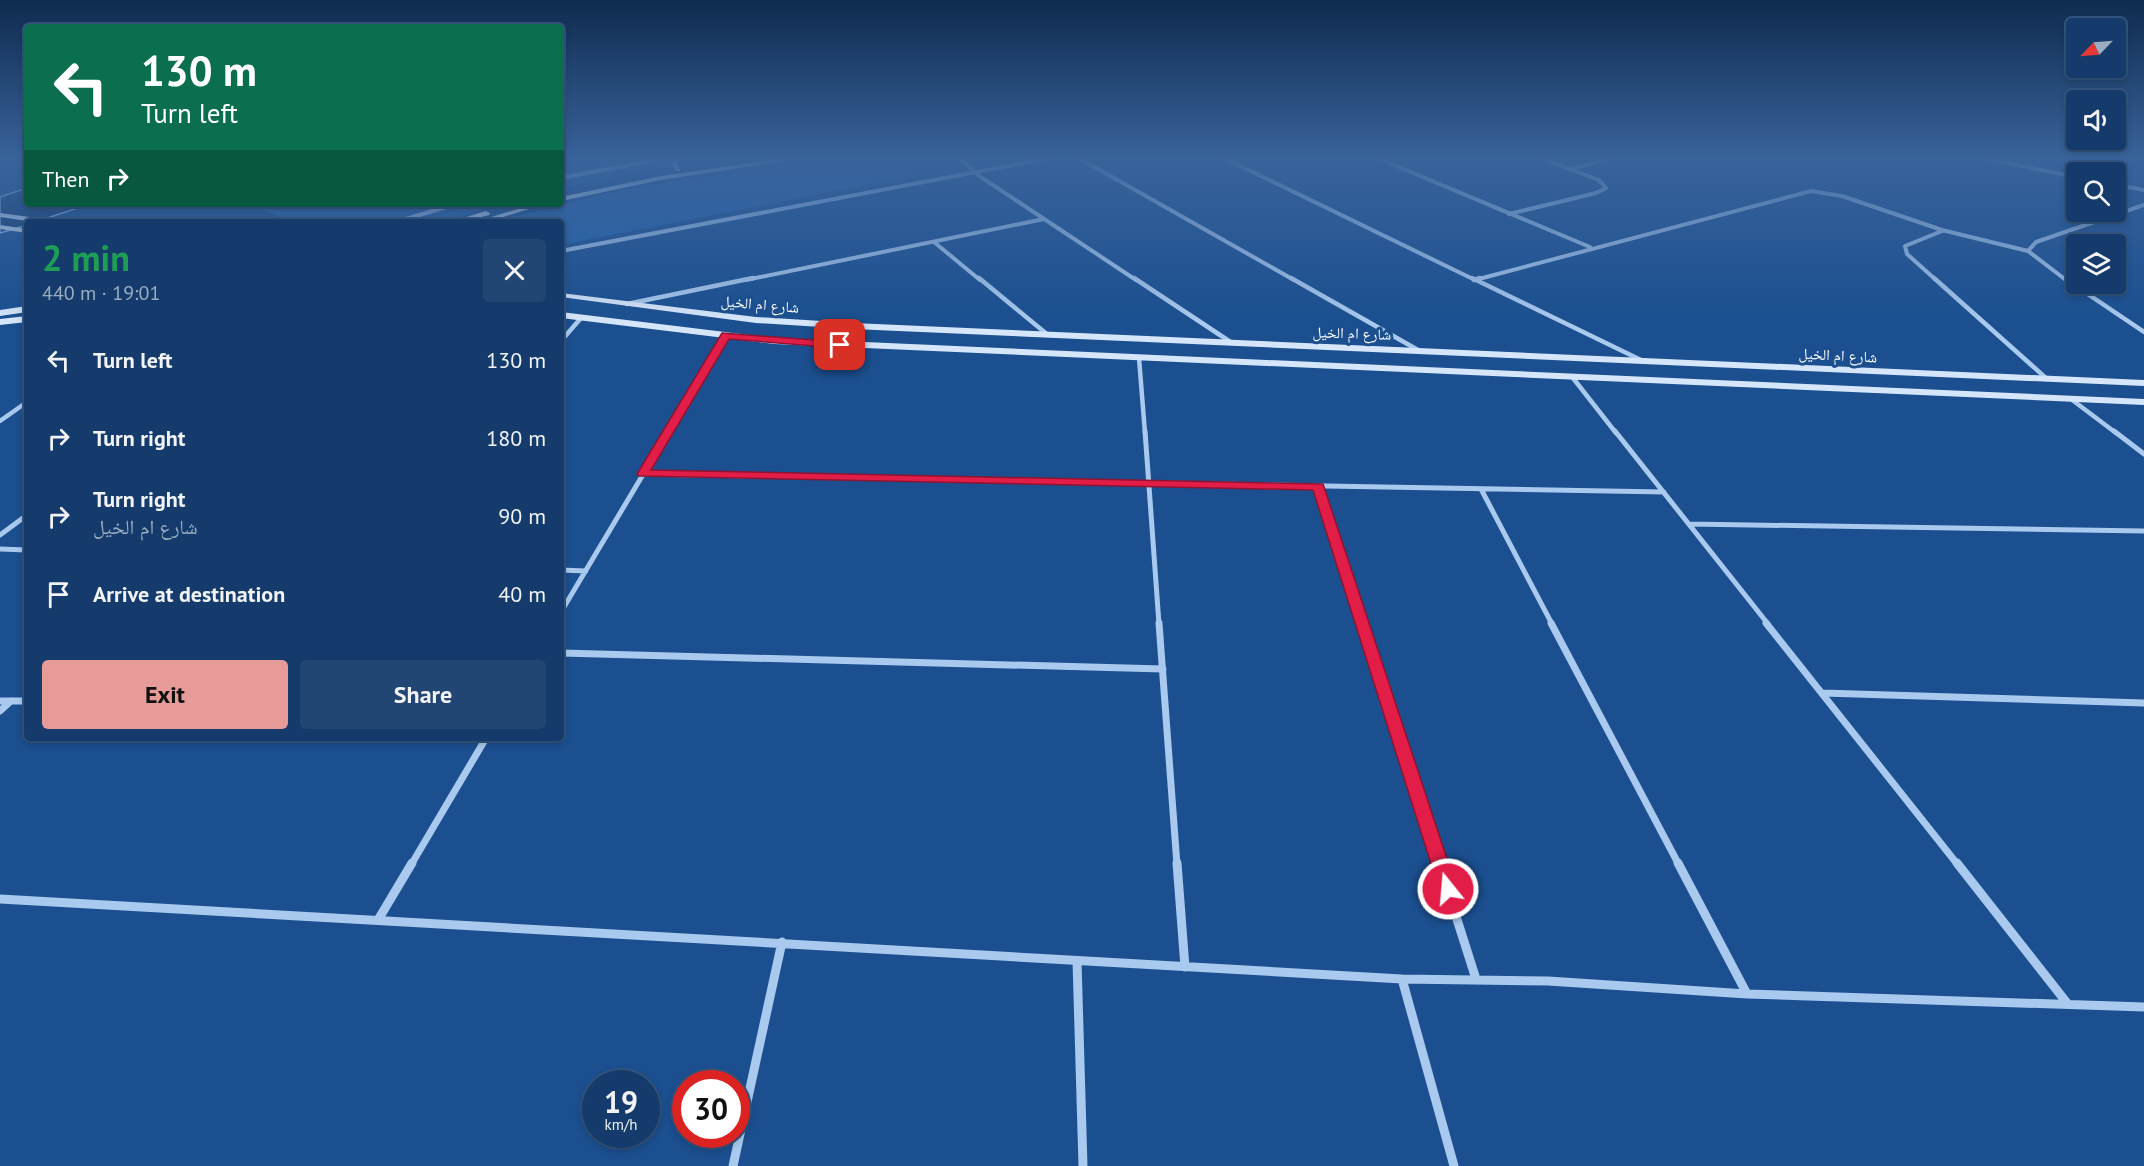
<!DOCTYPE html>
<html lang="en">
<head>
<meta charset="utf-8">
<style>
	:root { --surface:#143b6b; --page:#214673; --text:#f1f3f6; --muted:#9dadc1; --line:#33557e; --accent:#e69b98 }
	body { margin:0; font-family:"PT Sans","Noto Naskh Arabic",sans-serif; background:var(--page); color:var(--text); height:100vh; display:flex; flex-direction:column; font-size:22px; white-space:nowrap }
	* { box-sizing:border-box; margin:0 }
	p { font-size:20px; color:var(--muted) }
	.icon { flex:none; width:33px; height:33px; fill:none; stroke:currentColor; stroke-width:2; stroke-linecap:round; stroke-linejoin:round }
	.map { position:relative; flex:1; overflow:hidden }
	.panel { position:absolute; left:24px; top:219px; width:540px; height:522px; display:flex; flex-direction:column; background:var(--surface); border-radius:6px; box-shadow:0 3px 9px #0003,0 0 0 2px var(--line) }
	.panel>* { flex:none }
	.hud { position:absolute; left:24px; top:24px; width:540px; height:183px; border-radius:6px; box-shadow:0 3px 9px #0003,0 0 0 2px var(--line); background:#0b6e4f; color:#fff; overflow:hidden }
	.needle { width:39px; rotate:245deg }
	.controls { position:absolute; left:2066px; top:18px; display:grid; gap:12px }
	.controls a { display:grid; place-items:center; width:60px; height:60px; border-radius:6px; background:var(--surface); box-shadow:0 3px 9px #0003,0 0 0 2px var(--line); font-size:30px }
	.speed { position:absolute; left:582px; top:1070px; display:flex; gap:12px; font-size:30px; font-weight:700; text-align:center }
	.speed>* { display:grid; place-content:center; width:78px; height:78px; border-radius:50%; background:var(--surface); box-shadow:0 3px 9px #0003,0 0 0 2px var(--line); line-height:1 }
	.speed small { font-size:15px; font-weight:400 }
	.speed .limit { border:9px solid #d22; background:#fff; color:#111 }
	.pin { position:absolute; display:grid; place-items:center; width:51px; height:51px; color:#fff; margin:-26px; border-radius:12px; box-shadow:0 3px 9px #0006 }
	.me { position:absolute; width:66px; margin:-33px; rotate:343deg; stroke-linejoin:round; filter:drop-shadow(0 0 4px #0008) }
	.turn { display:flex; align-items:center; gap:21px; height:126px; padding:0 18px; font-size:27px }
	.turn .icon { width:78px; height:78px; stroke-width:2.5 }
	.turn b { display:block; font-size:42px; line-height:51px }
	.then { display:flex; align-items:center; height:57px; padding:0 18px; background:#0003; gap:12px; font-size:22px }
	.round { display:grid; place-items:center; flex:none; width:63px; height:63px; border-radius:6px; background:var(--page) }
	.head { display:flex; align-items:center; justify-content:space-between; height:102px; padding:0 18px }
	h1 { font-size:36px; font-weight:600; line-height:45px; color:#1e9e55 }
	.button { display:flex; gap:12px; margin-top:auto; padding:12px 18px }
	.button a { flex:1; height:69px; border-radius:6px; background:var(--accent); color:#111; font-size:24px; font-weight:600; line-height:69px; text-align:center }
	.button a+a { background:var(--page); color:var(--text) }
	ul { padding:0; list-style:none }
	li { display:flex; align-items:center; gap:18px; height:78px; padding:0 18px }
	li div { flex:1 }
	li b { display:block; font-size:22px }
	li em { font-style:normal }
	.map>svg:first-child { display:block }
	.green { fill:#2461a8 }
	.water { fill:#123a6d; stroke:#9cc4f0; stroke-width:1.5 }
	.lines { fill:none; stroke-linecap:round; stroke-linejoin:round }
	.street-far4 { stroke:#a9c9ee; stroke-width:4 }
	.street-far3 { stroke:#a9c9ee; stroke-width:4.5 }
	.street-far2 { stroke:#a9c9ee; stroke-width:5 }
	.street-far1 { stroke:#a9c9ee; stroke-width:7 }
	.street { stroke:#a9c9ee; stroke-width:9 }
	.secondary { fill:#d6e6fa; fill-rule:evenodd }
	.route { fill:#e11d48; stroke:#92132f; stroke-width:1.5 }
	.labels { text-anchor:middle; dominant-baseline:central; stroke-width:6; stroke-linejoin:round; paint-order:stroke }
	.far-street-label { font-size:15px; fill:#fff; stroke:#1b4f8f }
</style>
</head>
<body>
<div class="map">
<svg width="2144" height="1166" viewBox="0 0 2144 1166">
	<rect width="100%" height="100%" fill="#1b4f8f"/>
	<path class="green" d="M561,157H745L645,171L561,188Z
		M847,157L897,158L917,175L561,245V222H491L636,187Z
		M251,204H504L441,222H290Z"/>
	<path class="water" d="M27,188V204H90L35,222H27V225L0,233V197Z"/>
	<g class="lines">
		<path class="street-far4" d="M959,157L978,175L1136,280
			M1077,157L1294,280
			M1222,157L1475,280
			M1375,157L1590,247
			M1978,157L2076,177
			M1571,169L1617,157
			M561,178L671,157
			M2115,184L2144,190
			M1509,214L1596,193L1606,188L1599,180L1538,157
			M396,222L456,204
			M934,242L980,280
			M561,251L1055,157
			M746,280L1044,219
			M1475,280L1811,191L1842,196L1942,230L2028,251
			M1936,280L1907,254L1905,246L1942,231
			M2066,280L2028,251L2036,242L2144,205"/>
		<path class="street-far3" d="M979,278L1048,335
			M1134,278L1232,343
			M1291,278L1418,350
			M1472,278L1643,361
			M1934,278L2047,379
			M2064,278L2144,332
			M1474,280L1480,278
			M627,304L753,278
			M561,341L581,318
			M1139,358L1145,433
			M1573,378L1616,433
			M2071,399L2116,433
			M0,421L27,402
			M668,433L726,336"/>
		<path class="street-far2" d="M1145,431L1159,624
			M1615,431L1768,624
			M2114,431L2144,454
			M643,474L1664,492
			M1318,486L1362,624
			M1481,489L1552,624
			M1689,524L2144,531
			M0,535L27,515
			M0,549L27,550
			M561,570L586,571
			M561,612L669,431"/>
		<path class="street-far1" d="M1159,623L1177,865
			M1362,623L1439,865
			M1551,623L1679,865
			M1766,623L1958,865
			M561,653L1163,669
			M1823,693L2144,703
			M0,701H27
			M0,711L11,701
			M411,865L486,738"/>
		<path class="street" d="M1177,863L1185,967
			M1439,863L1476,979
			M1678,863L1747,994
			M1957,863L2067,1003
			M0,899L1402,979L1548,981L1747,994L2144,1007
			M378,920L412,863
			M1077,961L1083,1166
			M1402,979L1454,1166
			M733,1166L782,942"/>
		<path class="secondary" d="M668,157H674L680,171H676Z
			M792,157H811L661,180L561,201V197L661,176Z
			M534,204H545L487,222H475Z
			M486,211L490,213L489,215L462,222H450Z
			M0,213L51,220L55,222H35L0,217Z
			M0,225L27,229V233L0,229Z
			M561,293L756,317L853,323L2144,380V386L853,329L756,323L561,297Z
			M27,306V312L0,316V310Z
			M561,312L774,338L2144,399V405L774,344L561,318Z
			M27,316V322L0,325V319Z"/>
	</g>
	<linearGradient id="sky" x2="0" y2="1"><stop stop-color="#0f2b4f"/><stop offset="0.49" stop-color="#39639b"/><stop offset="1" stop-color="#39639b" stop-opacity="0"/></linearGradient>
	<rect width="2144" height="321" fill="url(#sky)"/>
	<path class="route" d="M722,333L840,342L845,345L840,348L729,339L651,470L1323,484L1457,889L1454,894L1448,896L1441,894L1439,889L1313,490L639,476L637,474Z"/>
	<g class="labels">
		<g class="far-street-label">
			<text transform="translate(760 304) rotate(5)">شارع ام الخيل</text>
			<text transform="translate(1352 333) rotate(2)">شارع ام الخيل</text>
			<text transform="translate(1838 355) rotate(3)">شارع ام الخيل</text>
		</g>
	</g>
</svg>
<div class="controls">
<a><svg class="needle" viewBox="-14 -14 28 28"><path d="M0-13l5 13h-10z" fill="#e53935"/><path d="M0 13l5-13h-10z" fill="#9dadc1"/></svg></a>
<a><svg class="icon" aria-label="sound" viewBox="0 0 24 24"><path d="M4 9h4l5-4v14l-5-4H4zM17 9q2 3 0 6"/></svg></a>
<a><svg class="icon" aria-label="search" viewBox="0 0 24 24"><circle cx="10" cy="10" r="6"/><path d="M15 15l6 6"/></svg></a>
<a><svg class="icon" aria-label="layers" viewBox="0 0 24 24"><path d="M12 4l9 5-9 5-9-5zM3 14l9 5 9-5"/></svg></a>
</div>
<div class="speed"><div>19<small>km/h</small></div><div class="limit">30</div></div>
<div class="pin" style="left:840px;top:345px;background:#d93025"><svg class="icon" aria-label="arrive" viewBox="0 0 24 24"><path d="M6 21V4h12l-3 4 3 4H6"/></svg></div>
<svg class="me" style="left:1448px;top:889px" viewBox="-20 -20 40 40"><circle r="17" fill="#e11d48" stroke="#fff" stroke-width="3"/><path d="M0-11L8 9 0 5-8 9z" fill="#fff"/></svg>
<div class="hud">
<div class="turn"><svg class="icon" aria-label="left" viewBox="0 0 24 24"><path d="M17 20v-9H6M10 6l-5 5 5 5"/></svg><div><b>130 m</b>Turn left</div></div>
<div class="then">Then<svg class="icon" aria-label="right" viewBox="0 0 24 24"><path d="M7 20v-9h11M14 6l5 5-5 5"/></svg></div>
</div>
<section class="panel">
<div class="head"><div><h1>2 min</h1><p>440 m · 19:01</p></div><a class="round"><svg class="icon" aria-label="close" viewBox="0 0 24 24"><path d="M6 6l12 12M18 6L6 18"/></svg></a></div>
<ul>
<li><svg class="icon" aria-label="left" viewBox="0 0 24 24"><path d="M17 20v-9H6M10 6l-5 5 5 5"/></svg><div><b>Turn left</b></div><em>130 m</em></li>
<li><svg class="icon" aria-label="right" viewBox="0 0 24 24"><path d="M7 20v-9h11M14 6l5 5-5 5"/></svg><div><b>Turn right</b></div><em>180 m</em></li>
<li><svg class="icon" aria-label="right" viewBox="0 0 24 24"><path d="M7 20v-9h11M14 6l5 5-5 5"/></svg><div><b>Turn right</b><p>شارع ام الخيل</p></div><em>90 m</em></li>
<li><svg class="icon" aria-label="arrive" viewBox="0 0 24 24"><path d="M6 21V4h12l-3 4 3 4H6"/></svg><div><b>Arrive at destination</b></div><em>40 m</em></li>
</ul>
<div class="button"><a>Exit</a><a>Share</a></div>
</section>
</div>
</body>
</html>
